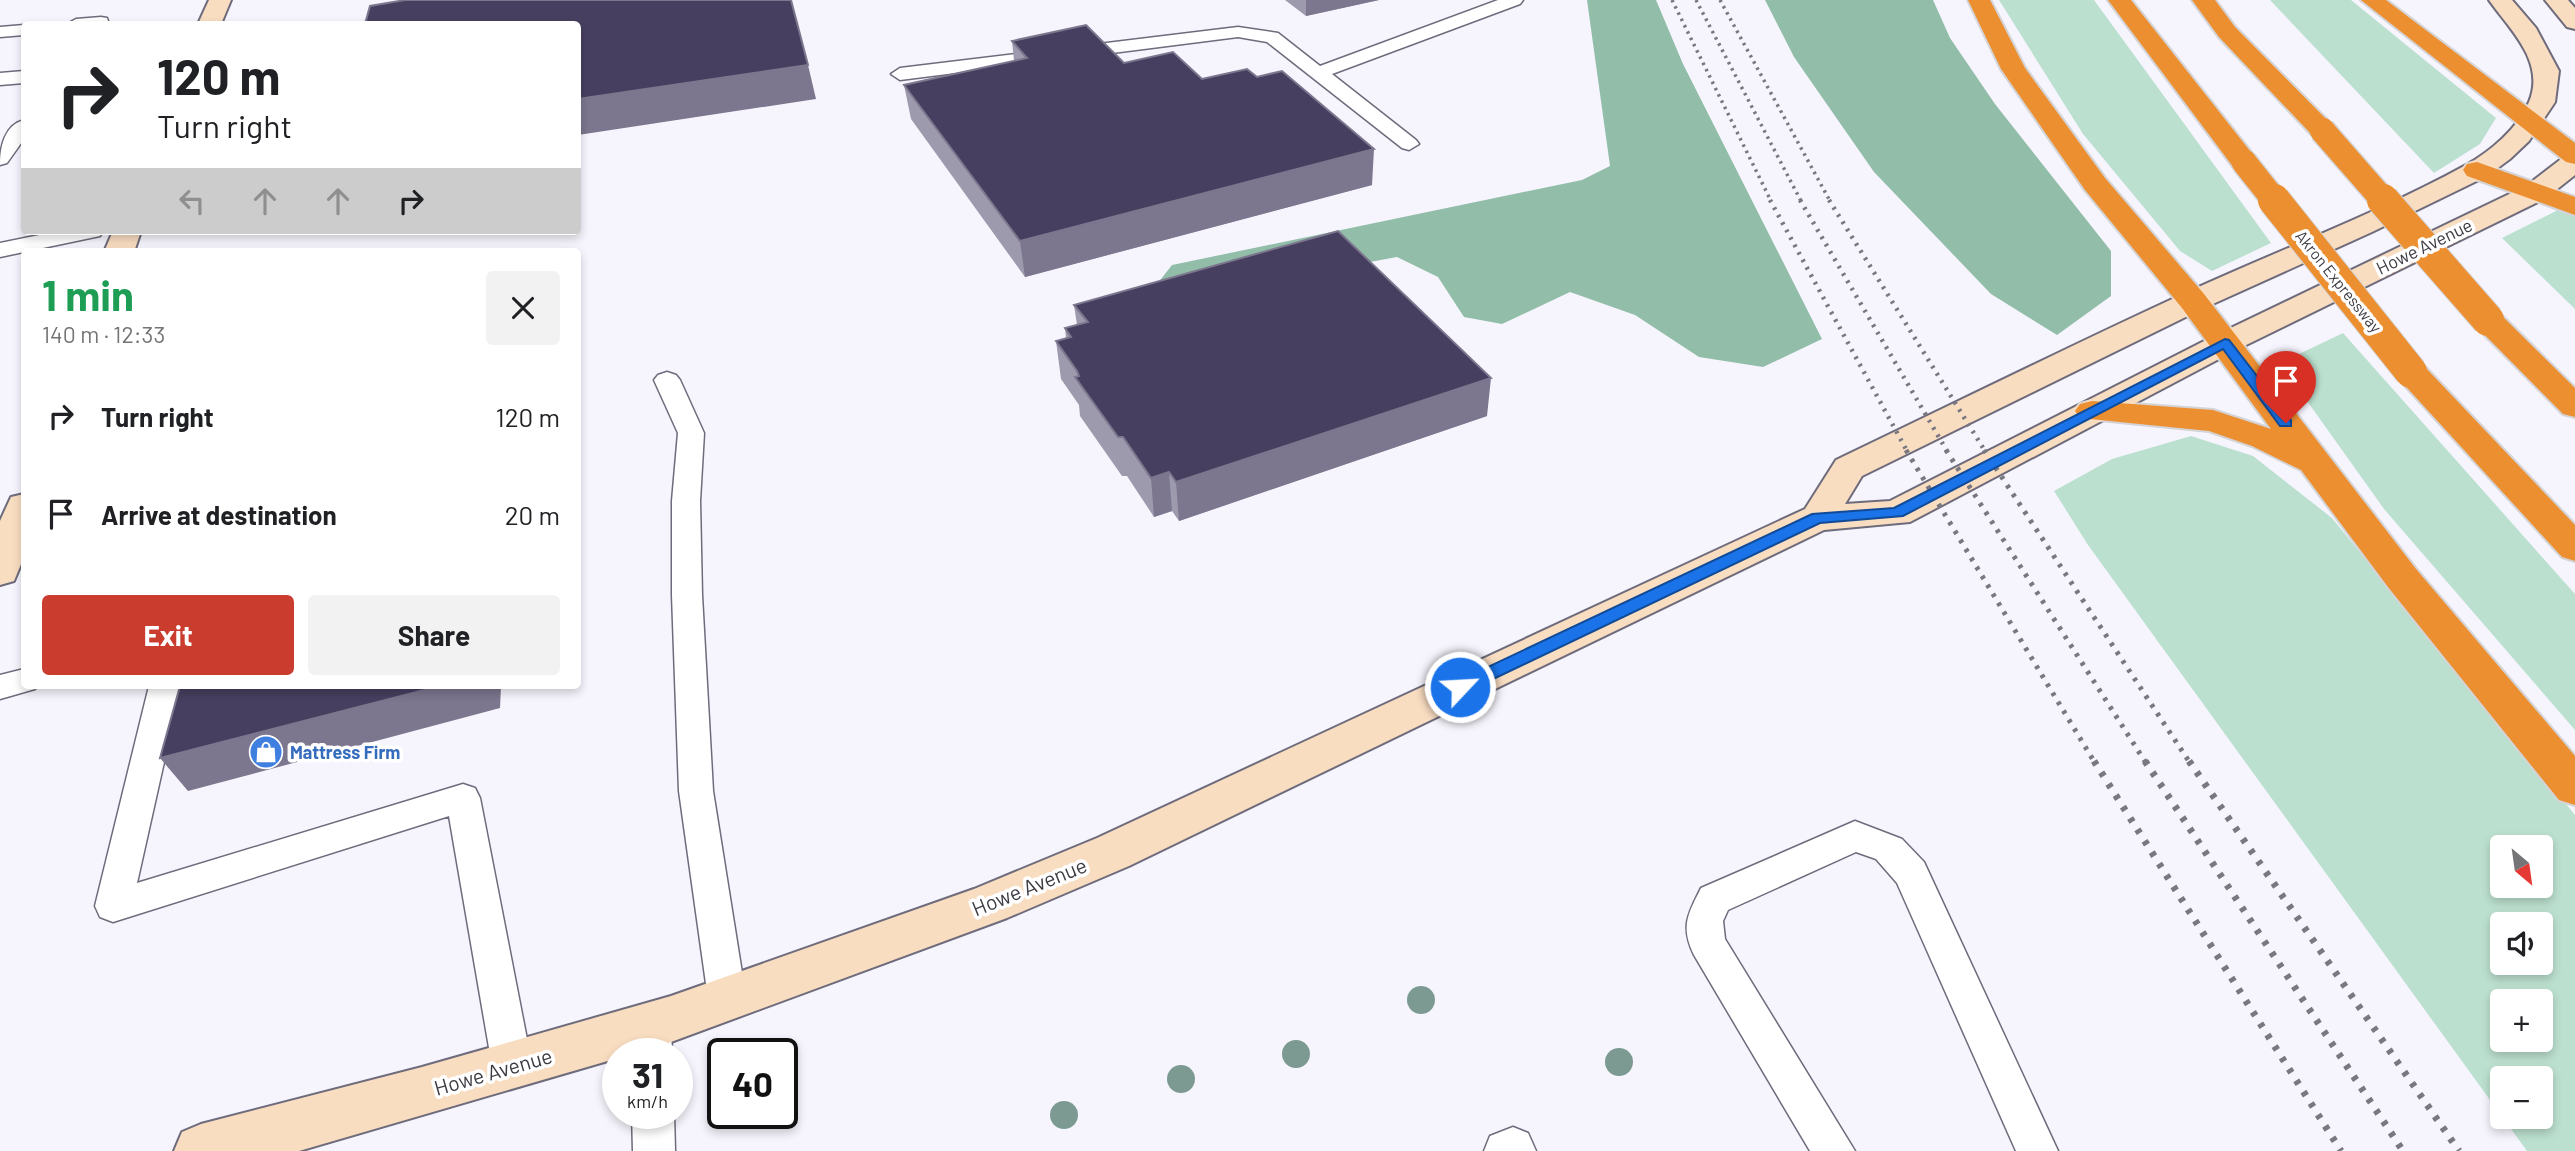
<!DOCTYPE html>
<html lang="en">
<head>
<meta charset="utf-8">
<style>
	:root { --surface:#fff; --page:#f2f2f2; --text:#202124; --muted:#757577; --accent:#c93c2e }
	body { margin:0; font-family:Barlow,sans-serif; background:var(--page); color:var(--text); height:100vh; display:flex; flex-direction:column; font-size:26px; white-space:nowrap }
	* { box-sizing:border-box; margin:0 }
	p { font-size:23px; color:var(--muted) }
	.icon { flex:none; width:38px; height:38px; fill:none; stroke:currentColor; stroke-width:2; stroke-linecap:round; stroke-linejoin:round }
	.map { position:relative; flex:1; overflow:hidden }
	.details { position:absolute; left:21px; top:248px; width:560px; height:441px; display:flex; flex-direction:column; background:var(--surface); border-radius:7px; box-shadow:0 4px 10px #0003 }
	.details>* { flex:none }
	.top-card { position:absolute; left:21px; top:21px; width:560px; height:214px; border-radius:7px; box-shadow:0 4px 10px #0003; background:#fff; color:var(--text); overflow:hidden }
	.needle { width:46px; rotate:151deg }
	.buttons { position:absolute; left:2490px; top:835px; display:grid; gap:14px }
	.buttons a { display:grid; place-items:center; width:63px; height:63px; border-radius:7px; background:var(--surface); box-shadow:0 4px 10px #0003; font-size:35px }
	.speed { position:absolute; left:602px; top:1038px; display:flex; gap:14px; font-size:35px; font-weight:700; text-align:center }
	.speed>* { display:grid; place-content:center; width:91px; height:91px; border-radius:50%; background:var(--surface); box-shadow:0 4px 10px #0003; line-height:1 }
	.speed small { font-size:18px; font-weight:400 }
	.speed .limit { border:4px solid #111; border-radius:10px; background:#fff; color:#111 }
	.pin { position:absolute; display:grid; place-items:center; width:60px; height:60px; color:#fff; margin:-72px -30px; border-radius:50% 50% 50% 0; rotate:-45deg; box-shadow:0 0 7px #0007 }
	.pin .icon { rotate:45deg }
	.me { position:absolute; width:77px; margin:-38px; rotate:65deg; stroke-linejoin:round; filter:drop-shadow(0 0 5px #0008) }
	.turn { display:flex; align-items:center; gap:24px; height:147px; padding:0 21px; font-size:32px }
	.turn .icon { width:91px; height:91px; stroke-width:2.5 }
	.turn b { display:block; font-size:49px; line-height:60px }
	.lanes { display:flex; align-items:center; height:66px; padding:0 21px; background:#0003; justify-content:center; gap:35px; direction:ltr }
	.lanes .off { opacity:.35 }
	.round { display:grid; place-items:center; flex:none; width:74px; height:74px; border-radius:7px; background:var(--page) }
	.headline { display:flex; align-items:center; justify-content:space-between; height:119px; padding:0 21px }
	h1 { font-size:42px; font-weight:700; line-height:52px; color:#1e9e55 }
	.action { display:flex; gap:14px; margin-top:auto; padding:14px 21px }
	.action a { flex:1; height:80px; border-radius:7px; background:var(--accent); color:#fff; font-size:28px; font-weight:700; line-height:80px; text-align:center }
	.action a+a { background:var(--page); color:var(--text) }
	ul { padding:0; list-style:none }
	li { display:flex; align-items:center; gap:21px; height:98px; padding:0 21px }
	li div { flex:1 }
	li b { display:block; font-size:26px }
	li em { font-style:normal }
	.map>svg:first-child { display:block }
	.green { fill:#bce0cf; fill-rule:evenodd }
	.forest { fill:#92bda9 }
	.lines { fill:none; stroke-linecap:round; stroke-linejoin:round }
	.lane-casing { stroke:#6e6b7c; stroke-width:3 }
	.secondary-casing { stroke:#6e6b7c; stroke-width:4 }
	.highway-casing { stroke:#d4d4d6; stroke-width:4 }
	.lane { fill:#fff; fill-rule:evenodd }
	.secondary { fill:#f9ddc1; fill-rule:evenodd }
	.highway { fill:#ec8f31; fill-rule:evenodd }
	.rail-far3 { stroke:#797880; stroke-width:3.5; stroke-dasharray:2.5 4.5; stroke-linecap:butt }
	.rail-far2 { stroke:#797880; stroke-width:4.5; stroke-dasharray:2.5 6; stroke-linecap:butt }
	.rail-far1 { stroke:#797880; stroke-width:5; stroke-dasharray:3.5 7; stroke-linecap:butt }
	.rail { stroke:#797880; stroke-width:7; stroke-dasharray:4.5 9; stroke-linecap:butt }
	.highway-bridge-far1-casing { stroke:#d4d4d6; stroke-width:28; stroke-linecap:butt }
	.highway-bridge-casing { stroke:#d4d4d6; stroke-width:34; stroke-linecap:butt }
	.highway-bridge-far1 { stroke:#ec8f31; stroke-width:25 }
	.highway-bridge { stroke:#ec8f31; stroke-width:32 }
	.tree { fill:#7c9a92 }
	.wall { fill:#9e9aae }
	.shaded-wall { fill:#7c768e }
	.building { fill:#473f5f; stroke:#7c768e; stroke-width:2 }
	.route { fill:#1a73e8; stroke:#114b97; stroke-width:2 }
	.labels { text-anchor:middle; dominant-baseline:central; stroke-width:7; stroke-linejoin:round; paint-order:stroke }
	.far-street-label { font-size:16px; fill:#3c3b43; stroke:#fff }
	.street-label { font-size:18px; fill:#3c3b43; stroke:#fff }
	.shop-label { font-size:18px; font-weight:bold; fill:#366cbe; stroke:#fff; text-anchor:start }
	.near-street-label { font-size:21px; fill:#3c3b43; stroke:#fff }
</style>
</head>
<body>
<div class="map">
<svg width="2575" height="1151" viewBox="0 0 2575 1151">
	<rect width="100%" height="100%" fill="#f6f5fd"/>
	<path class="green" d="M1999,0H2094L2271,243L2212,271L2180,251L2083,134Z
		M2270,0H2351L2496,118L2480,144L2434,173Z
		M2558,210L2575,216V309L2502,238Z
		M2343,333L2575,594V730L2384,509L2280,363Z
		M2191,436L2253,456L2332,518L2575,815V1151H2527L2088,545L2054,491L2112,459ZM2502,847H2541V886H2502ZM2502,924H2541V962H2502ZM2502,1001H2541V1040H2502ZM2502,1078H2541V1116H2502Z"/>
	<path class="forest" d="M1587,0H1656L1683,64L1822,339L1763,367L1699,357L1635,315L1570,292L1502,324L1464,317L1438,277L1397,257L1337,268L1154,288L1172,265L1582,180L1610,166Z
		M1765,0H1933L1950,38L1995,104L2111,251V296L2057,335L1991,294L1874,172L1794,57Z"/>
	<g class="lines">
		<defs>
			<path id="lane" d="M1498,0H1523L1520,4L1332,74L1416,140L1419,144L1409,150L1402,148L1267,42L1238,37L900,80L891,74L900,68L1238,27L1278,33L1320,66Z
				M101,17L107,18L109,24H67L76,19Z
				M24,25V35L0,37V27Z
				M24,71V83L0,85V73Z
				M24,120V139L7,163L0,165C0,148 4,125 24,120Z
				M59,231H103L100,236L0,257V243Z
				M667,372L676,375L680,380L704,433L700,501L702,595L713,791L746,998L741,1010L727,1016L713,1010L708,998L679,791L672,595V501L678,433L654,380L658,375Z
				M24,669V686H37L35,689L0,699V675Z
				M149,686H181L137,883L463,784L475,788L480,798L532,1065L526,1078L512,1084L498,1078L492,1065L449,816L113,922L100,917L95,906Z
				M1855,821L1902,839L1924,862L2058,1151H2016L1897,883L1876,859L1856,852L1728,910L1723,921L1725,939L1855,1151H1810L1694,955C1680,926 1688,914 1701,888Z
				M651,1006L665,1011L671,1024L672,1054H632L631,1024L637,1011Z
				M632,1113H674L675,1151H633Z
				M1513,1127L1528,1133L1536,1151H1484L1490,1136Z"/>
			<path id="secondary" d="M209,0H231L221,24H198Z
				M2489,0H2512L2536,28L2559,71L2555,102L2529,141L2510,159L2487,176L2372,232L2204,308L1862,476L1845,504L1890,501L2214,336L2526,186L2565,156L2575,154V175L2546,198L2236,350L1910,522L1824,530L1129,866L1007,918L671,1042L634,1054H618V1058L299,1151H174L182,1132L201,1124L422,1067L671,996L974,889L1097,838L1805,509L1836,460C1951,405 2066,348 2181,295C2276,251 2375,215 2466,165C2490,152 2518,128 2529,102C2546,62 2510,30 2489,0Z
				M2545,0H2568L2575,8V29L2567,27Z
				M113,231H141L134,252H104Z
				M24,494V557L14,581L0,585V521L11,497Z"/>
			<path id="highway" d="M1968,0H1990L2025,68L2105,178L2204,294L2416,569L2575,756V805L2559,800L2388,587L2301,470L2252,446L2209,431L2080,418L2075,411L2080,404L2092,401L2213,410L2271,429L2182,308L2085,190L2001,69Z
				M2108,0H2131L2254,156L2258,162L2254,168H2234Z
				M2192,0H2215L2235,27L2331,124L2335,130L2331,136H2313L2219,37Z
				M2361,0H2386L2575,143V164L2566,162Z
				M2477,162L2575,197V215L2467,176L2463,170L2467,164Z
				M2488,311L2499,313L2575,388V417L2563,414L2477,327L2472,320L2477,313Z
				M2411,362L2423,365L2575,525V561L2562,557L2399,379L2395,372L2399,365Z"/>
		</defs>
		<use href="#lane" class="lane-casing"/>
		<use href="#secondary" class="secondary-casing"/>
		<use href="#highway" class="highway-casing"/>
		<use href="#lane" class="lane"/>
		<use href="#secondary" class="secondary"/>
		<use href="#highway" class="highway"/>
		<path class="rail-far3" d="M1672,0L1771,201
			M1696,0L1801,201
			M1720,0L1830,201"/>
		<path class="rail-far2" d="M1770,200L1907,451
			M1800,200L1947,451
			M1829,200L1985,451"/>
		<path class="rail-far1" d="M1906,450L2095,763
			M1946,450L2146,763
			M1984,450L2190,763"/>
		<path class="rail" d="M2094,761L2341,1151
			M2145,761L2403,1151
			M2189,761L2459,1151"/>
		<defs>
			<path id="highway-bridge-far1" d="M2322,130L2384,201
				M2244,162L2275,201"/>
			<path id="highway-bridge" d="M2274,200L2411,372
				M2383,200L2488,320"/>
		</defs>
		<use href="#highway-bridge-far1" class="highway-bridge-far1-casing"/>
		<use href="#highway-bridge" class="highway-bridge-casing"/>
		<use href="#highway-bridge-far1" class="highway-bridge-far1"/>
		<use href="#highway-bridge" class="highway-bridge"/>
	</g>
	<g class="tree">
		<circle cx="1421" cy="1000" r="14"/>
		<circle cx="1296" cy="1054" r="14"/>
		<circle cx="1619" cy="1062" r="14"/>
		<circle cx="1181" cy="1079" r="14"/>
		<circle cx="1064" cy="1115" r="14"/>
	</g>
	<path class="wall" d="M1285,0H1379L1306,16Z
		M1012,41L1202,79L1372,185L1025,277L911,119L904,85L1014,61Z
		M1074,305L1487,416L1179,521L1172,511L1154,517L1127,476H1122L1080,416L1079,405L1061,379L1056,341L1066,338L1065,328L1077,325Z"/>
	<path class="shaded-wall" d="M1306,0H1379L1306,16Z
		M808,65L816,99L578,135V99Z
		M1374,149L1372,185L1025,277L1020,241Z
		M1491,378L1487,416L1179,521L1176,482Z
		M1169,472L1172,511L1154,517L1151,478Z
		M440,686H501L500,708L188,791L160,758Z"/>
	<path class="building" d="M405,0H791L808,65L578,99V24H365L370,6Z
		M1086,25L1124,63L1173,52L1202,79L1247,69L1257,77L1282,71L1374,149L1020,241L904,85L1027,58L1012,41Z
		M1338,231L1491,378L1176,482L1169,472L1151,478L1123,437H1118L1075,377L1079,376L1077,371L1056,341L1071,337L1065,328L1088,322L1074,305Z
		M180,686H440L160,758Z"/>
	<path class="route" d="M2225,339L2229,340L2291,420V426H2280L2223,349L1903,516L1820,523L1466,692L1460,694L1452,687L1454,683L1812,514L1894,508Z"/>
	<defs>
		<symbol id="shop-disc" viewBox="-11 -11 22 22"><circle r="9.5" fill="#3f7fe0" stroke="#fff"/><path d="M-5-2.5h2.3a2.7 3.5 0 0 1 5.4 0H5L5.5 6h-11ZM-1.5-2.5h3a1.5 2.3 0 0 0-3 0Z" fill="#fff"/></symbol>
	</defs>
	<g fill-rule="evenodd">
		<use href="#shop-disc" x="247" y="733" width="38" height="38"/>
	</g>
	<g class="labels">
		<g class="far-street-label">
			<text transform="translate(2339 281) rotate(51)">Akron Expressway</text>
		</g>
		<g class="street-label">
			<text transform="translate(2424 246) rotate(-26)">Howe Avenue</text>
		</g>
		<g class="shop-label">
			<text x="290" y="752">Mattress Firm</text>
		</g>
		<g class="near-street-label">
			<text transform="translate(1029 886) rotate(-22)">Howe Avenue</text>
			<text transform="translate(493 1071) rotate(-16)">Howe Avenue</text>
		</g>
	</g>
</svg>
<div class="buttons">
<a><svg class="needle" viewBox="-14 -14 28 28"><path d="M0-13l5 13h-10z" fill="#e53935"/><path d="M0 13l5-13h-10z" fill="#757577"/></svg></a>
<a><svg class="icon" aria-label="sound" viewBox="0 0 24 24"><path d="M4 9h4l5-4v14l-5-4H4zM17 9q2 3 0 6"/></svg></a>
<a>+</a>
<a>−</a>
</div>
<div class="speed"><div>31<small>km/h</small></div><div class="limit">40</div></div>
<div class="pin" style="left:2286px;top:423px;background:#d93025"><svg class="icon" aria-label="arrive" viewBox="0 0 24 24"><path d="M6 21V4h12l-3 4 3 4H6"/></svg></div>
<svg class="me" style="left:1460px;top:687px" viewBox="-20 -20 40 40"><circle r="17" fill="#1a73e8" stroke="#fff" stroke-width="3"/><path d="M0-11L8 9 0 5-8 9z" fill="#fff"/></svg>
<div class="top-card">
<div class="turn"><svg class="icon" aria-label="right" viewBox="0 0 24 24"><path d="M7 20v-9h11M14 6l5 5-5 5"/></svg><div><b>120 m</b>Turn right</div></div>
<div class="lanes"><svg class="icon off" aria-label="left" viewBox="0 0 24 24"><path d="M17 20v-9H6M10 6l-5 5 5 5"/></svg><svg class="icon off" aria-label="ahead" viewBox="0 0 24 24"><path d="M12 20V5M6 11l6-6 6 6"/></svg><svg class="icon off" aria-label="ahead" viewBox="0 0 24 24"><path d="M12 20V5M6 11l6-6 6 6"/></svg><svg class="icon" aria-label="right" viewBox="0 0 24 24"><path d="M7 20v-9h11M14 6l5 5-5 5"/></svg></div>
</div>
<section class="details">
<div class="headline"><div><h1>1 min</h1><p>140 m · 12:33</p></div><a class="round"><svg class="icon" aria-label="close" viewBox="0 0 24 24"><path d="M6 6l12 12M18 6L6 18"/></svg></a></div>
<ul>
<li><svg class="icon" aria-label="right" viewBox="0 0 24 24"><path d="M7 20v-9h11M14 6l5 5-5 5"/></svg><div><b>Turn right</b></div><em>120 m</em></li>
<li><svg class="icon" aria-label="arrive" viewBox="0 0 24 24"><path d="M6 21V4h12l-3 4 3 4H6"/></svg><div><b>Arrive at destination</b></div><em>20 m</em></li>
</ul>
<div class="action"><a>Exit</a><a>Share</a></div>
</section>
</div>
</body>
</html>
